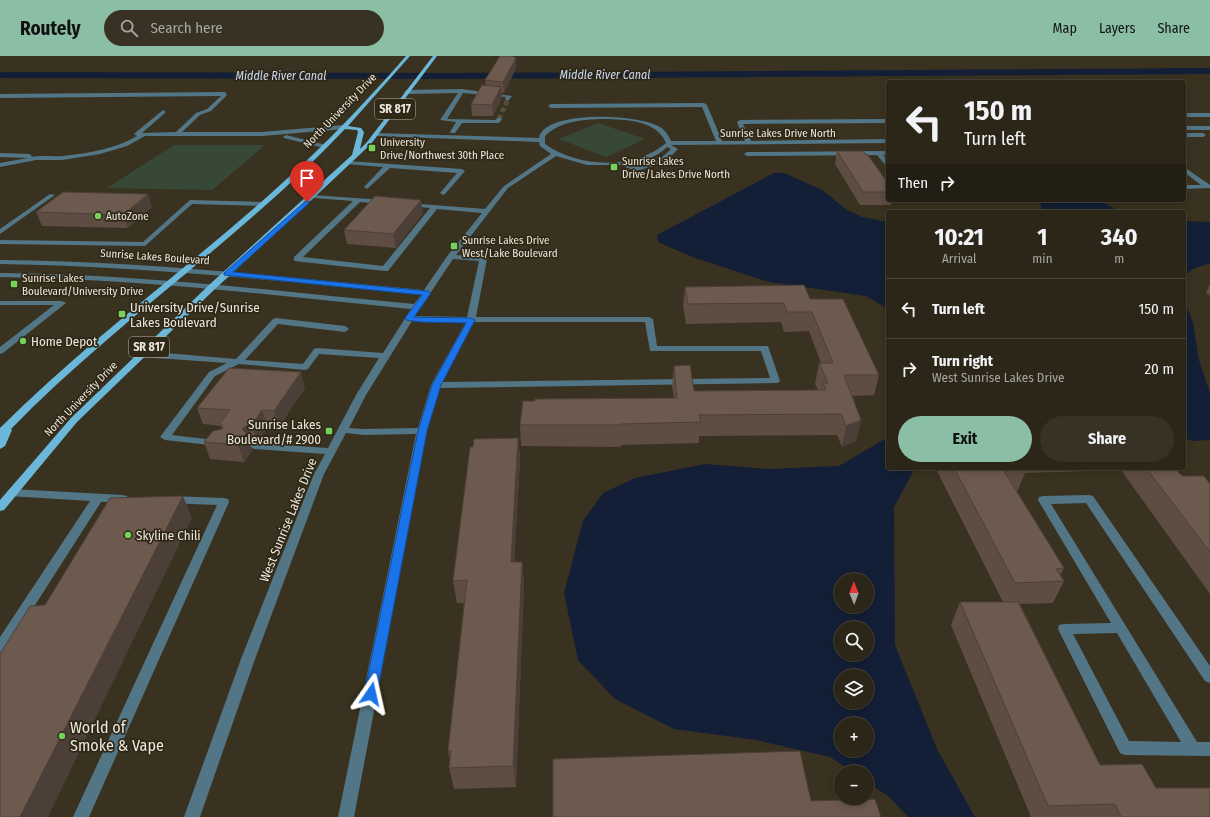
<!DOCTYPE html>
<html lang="en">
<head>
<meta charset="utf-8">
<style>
	:root { --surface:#2c2618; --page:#383225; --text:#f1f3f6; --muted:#a6a5a2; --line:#484337; --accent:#8abfa5 }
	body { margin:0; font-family:"Fira Sans Condensed",sans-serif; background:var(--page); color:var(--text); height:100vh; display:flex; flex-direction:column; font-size:15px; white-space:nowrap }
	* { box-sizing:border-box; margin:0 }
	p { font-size:13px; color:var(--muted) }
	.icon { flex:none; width:22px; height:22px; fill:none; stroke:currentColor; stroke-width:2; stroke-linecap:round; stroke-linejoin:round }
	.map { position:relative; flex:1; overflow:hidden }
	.drawer { position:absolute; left:886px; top:154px; width:300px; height:260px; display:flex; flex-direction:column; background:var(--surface); border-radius:4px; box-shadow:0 2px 10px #0003,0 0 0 1px var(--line) }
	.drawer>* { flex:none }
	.hud { position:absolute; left:886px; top:24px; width:300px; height:122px; border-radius:4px; box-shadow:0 2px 10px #0003,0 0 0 1px var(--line); background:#2c2618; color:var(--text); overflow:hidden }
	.needle { width:26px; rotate:359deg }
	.buttons { position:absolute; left:834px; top:517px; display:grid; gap:8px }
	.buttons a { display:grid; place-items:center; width:40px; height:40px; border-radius:50%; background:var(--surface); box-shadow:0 2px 10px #0003,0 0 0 1px var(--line); font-size:20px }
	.pin { position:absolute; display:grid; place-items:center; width:34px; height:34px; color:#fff; margin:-41px -17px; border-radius:50% 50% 50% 0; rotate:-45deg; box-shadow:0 0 4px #0007 }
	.pin .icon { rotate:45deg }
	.me { position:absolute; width:44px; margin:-22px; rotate:11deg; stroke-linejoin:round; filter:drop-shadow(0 0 3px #0008) }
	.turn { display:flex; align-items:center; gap:14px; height:84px; padding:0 12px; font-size:18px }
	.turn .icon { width:52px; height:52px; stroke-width:2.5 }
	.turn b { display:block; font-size:28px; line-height:34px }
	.then { display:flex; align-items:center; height:38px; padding:0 12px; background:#0003; gap:8px; font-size:15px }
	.eta { display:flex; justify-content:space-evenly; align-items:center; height:68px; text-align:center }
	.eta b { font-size:24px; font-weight:700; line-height:28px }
	.primary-button { display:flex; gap:8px; margin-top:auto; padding:8px 12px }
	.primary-button a { flex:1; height:46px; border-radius:24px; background:var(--accent); color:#111; font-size:16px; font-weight:700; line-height:46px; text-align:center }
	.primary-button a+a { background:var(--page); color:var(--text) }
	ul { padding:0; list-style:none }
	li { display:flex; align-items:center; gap:12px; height:60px; padding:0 12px; border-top:1px solid var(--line) }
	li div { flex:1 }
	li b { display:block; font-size:15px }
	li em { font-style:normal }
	header { display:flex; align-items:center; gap:24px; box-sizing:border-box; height:56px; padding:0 20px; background:var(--accent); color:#111 }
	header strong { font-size:19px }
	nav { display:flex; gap:22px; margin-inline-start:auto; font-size:14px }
	.search { width:280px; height:36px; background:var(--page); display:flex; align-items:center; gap:10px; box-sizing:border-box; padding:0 14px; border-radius:22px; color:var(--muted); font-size:15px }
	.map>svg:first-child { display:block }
	.green { fill:#374837 }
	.water { fill:#131f36; fill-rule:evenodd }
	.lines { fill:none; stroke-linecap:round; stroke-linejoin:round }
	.canal { fill:#131f36; fill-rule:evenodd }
	.minor-tunnel { stroke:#554d3c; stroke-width:5; stroke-dasharray:5 2.5; stroke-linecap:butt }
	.minor { fill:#527686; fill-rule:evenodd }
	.major { fill:#6ab7d9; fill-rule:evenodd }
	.wall { fill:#5e4d43 }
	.shaded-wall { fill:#4c3f37 }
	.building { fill:#6d5a4e; stroke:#4c3f37 }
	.route { fill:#1a73e8; stroke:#114b97 }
	.poi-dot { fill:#74d25b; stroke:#302816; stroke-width:1.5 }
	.labels { text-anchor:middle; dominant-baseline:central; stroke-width:3.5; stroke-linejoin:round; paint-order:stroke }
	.far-street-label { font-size:11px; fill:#ece7dc; stroke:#302816 }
	.far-poi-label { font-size:11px; fill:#ece7dc; stroke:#302816; text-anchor:start }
	.far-water-label { font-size:12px; font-style:italic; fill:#c6d8f6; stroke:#302816 }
	.shield { fill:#302816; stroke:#b4aea1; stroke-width:1 }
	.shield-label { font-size:12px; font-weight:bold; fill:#ece7dc }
	.poi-label { font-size:13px; fill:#ece7dc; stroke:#302816; text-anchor:start }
	.street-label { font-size:13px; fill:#ece7dc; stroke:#302816 }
	.near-poi-label { font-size:16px; fill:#ece7dc; stroke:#302816; text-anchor:start }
</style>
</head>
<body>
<header>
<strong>Routely</strong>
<div class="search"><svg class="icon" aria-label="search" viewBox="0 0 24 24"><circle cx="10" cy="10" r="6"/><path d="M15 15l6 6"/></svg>Search here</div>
<nav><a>Map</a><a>Layers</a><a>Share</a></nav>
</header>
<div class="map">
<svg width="1210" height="761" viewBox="0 0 1210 761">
	<rect width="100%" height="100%" fill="#3a3220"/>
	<path class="green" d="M598,67L645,83L606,101L559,83Z
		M174,89H265L212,134L107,132Z"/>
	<path class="water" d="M774,117H784L822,134L847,154L862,161L888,166V253L866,240L769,226L695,202L658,186L657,179Z
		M1040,144H1100L1120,156H1042Z
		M1184,165L1210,166V207L1193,213L1184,220Z
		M1184,244L1193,267L1199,304L1210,337V384L1193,385L1184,382Z
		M888,377V412H915L894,451L895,589L937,693L975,761H908L888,740L867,726V716H853L830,701L756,684L674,673L615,643L578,604L564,537L583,465L603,437L635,422L705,408L768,413L839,410L885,383ZM841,524H867V550H841ZM841,572H867V598H841ZM841,620H867V646H841ZM841,668H867V694H841Z"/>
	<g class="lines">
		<path class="canal" d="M1210,12V18L452,23L0,22V16L452,17Z"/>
		<path class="minor-tunnel" d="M499,63L508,43"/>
		<path class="minor" d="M462,33L512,40L508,45L505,43L506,41L463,37L447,63L495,64L499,61L502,63L499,67H462L455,77H451L450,76L456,66L440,64L458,37L407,38L404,36L407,34Z
			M225,36L227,39L211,55L200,59L182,76H262L344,69L347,71L344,73L262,80H145L127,90L100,98L62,104H36L0,111V107L28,102L0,101V97L30,98L32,101C42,99 53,101 63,100C89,97 115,93 137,80L134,78L135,77L163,54L166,56L165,57L142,77L176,76L196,57L207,53L221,40L0,42V38Z
			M704,47L707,49L722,85H745L737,66L740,64L888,63V67L743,68L751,85L888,83V87L671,89L678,93L670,101L660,108L636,115L620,109H587L556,100L508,132L456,199L483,201L487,203L476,261H649L653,263L657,290H768L780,325L778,327L440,332L427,375L354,761H338L416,378L364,379L346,377L324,418L255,603L200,761H184L241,603L314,418L325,398L254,393L249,390L254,387L328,392L356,339L379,302L319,298L308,313L305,314L239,308L215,320L172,379L223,385L224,387L223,389L219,390L165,384L160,381L209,316L227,307L142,301L138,298L142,295L236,303L273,263L276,262L345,270L349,273L345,276L278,268L245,304L303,308L314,293L317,292L383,297L411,253C274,239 138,223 0,221V217C139,218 276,235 414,248L421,239C281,225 141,210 0,208V204C142,205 283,221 424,234L448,199L482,157L437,153L388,215H385L294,205V201L353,145L314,142L312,141V139L383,144L386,146L383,148L360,146L303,201L383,210L430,152L409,150L407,149V147L485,153L504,130L551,98L540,90L539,86L376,80L373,78L374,77L539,82C544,53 641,58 660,71C666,75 668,79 671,85H716L702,51L551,52L548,50L551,48ZM609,63C629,64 657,65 666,87C635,114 578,112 545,88V80C561,64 587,63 609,63ZM667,91L671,93C661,104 643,115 628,108C642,105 656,102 667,91ZM453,203L479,205L467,261L415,260ZM412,265L466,266L431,329L418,372L364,373L349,372L366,339ZM474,266H645L650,295H761L770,322L442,326Z
			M1184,57H1210V61H1184Z
			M1184,70H1210V74H1184Z
			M1184,77H1203L1206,79L1203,81H1184Z
			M286,79L326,89L327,90L324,92L284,82L283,81Z
			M888,95V99H883L888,105V111L886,110L877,99L747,100L744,98L747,96Z
			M348,105L462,113L465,115L445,138L443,139L440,137L457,117L390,112L367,133L364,131L365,130L383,111L346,108L345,107Z
			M1184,111L1210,129V132L1184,133V129H1201L1184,116Z
			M50,138L55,139L0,178V173Z
			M190,144L262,146L265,148L262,150L192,148L145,190L0,188V184L143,186Z
			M0,245H62L66,247L3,297L0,298V291L54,249H0Z
			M12,433L123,439L127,440L128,443L127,446H101L5,596L0,597V581L90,445L8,440L7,437L8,434Z
			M1089,439L1093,440L1210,610V627L1205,625L1086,447L1051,448L1197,686H1210V700L1125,699L1120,697L1058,573L1059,569L1064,568L1111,567L1038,444L1039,441L1043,440ZM1117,577L1181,686L1129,685L1073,578Z
			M171,440L224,442L228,443L229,446L89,761H73L217,449L167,447L166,444L167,441Z"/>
		<path class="major" d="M406,0H410L348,70L361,72L364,76L360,93L367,86L433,0H437L371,88L302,153L215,233L77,366L4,454L0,455V444L71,362L209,229L352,99L358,76L357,74L345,73C242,182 116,265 11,373L12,374L5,390L0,393V372C87,285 187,213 279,130C324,90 366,46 406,0Z"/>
	</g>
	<path class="wall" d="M516,2V12L504,37H501L502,42L493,60H472L471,48L486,30L485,24Z
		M837,95L888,127V144H892L891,149H860L835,108Z
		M421,144L423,157L396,192L347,188L344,174Z
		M152,151L128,172L42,170L36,156Z
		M1210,228V240L1206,237Z
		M685,231L810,243L879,319L874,339L852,340L861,364L856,385L842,391L837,379L699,380V387L621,389V391L521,390L520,369L674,342L672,330L674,310L694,335L818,334L815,328L819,307H821L809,275L784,276L781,266L686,268L683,250Z
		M305,332L279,371H268L257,386H253L250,388L252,394L244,406L210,403L204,386L222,373L221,370L203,368L197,352Z
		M518,382L520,403L514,506H522L524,528L516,731L454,733L449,712L450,704L448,695L464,547H457L453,525L473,391Z
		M938,412H1174L1182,420L1210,428V538L1121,414L1025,417L1017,436L1064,512L1060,520L1064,525L1053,547L1020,548L1100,709L1156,732L1210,761H1031L951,569L960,546H1003L937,415Z"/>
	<path class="shaded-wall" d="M516,2V12L504,37L503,26Z
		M501,31L502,42L493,60L492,49Z
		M148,138L152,151L128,172L123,159Z
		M421,144L423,157L396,192L393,178Z
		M301,316L305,332L279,371L274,355Z
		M262,354L268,371L257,386L252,369Z
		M861,364L856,385L842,391L846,370Z
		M248,369L253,386L250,388L252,394L244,406L238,389L242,373Z
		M518,382L520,403L513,528L511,506Z
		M183,440L192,462L48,761H20Z
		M522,506L524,528L516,731L513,710Z"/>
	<path class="building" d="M500,0H512L516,2L503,26L485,24Z
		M482,29L501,31L492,49L471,48Z
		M837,95H863L865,98H867L888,127V136H863Z
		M63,136L148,138L123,159L36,156Z
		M375,140L421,144L393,178L344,174Z
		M804,229L810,243H843L879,319H844L861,364L846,370L841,358L699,359L701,366L621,368V369H520L523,345H535V343L677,342L674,310L690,309L694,335L826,334L823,327H828L819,307H833L812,256H787L784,247L688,248L685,231Z
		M229,312L301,316L274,355L262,354L252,369H248L242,373L246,377L238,389L204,386L213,375L222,373L223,370L220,367L230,354L197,352Z
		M518,382L511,506H522L513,710L449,712L451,695H448L467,524L453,525L470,391H473L474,383Z
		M954,412H1024L1026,414L1004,415L1064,512L1056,513L1064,525L1015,527Z
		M1146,412H1174L1182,420H1204L1210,428V496Z
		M183,440L20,761H0V598L30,550L45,549L110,442Z
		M960,546H1018L1100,709L1142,708L1156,732H1210V761H1121L1115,748L1048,750Z
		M800,695L811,745L875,743L881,761H553V703Z"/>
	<path class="route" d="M307,144L310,146L309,147L233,216L427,235L431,237L414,261L471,262L475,264L441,329L427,375L377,638L375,641L371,643L366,641L364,638L418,375L432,329L466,267L420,266L406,264L405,262L422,239L224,219V217Z"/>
	<g class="poi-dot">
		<rect x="368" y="88" width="8" height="8" rx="2"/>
		<rect x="610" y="107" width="8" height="8" rx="2"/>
		<circle cx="98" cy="160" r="4"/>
		<rect x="450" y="186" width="8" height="8" rx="2"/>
		<rect x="10" y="224" width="8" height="8" rx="2"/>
		<rect x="118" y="254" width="8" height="8" rx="2"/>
		<circle cx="23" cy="285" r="4"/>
		<rect x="325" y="371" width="8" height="8" rx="2"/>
		<circle cx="128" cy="479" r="4"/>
		<circle cx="62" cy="680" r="4"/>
	</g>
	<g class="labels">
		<g class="far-street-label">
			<text transform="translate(340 55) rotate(-46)">North University Drive</text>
			<text x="778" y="77">Sunrise Lakes Drive North</text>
			<text transform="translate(155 201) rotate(4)">Sunrise Lakes Boulevard</text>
			<text transform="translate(81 343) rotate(-46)">North University Drive</text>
		</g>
		<g class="far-poi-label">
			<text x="380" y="86">University<tspan x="380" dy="13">Drive/Northwest 30th Place</tspan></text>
			<text x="622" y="105">Sunrise Lakes<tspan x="622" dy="13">Drive/Lakes Drive North</tspan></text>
			<text x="106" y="160">AutoZone</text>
			<text x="462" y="184">Sunrise Lakes Drive<tspan x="462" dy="13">West/Lake Boulevard</tspan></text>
			<text x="22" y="222">Sunrise Lakes<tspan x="22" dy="13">Boulevard/University Drive</tspan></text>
		</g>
		<g class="far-water-label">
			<text x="605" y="19">Middle River Canal</text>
			<text x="281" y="20">Middle River Canal</text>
		</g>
		<g class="shield">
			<rect x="375" y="43" width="40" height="20" rx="3"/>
			<rect x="129" y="281" width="40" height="20" rx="3"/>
		</g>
		<g class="shield-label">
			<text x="395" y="53">SR 817</text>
			<text x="149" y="291">SR 817</text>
		</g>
		<g class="poi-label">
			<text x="130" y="251">University Drive/Sunrise<tspan x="130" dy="15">Lakes Boulevard</tspan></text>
			<text x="31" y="285">Home Depot</text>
			<text x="321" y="368" text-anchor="end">Sunrise Lakes<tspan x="321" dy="15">Boulevard/# 2900</tspan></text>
			<text x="136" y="479">Skyline Chili</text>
		</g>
		<g class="street-label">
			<text transform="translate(288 464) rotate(-68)">West Sunrise Lakes Drive</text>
		</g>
		<g class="near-poi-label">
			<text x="70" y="671">World of<tspan x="70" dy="18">Smoke &amp; Vape</tspan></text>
		</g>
	</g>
</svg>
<div class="buttons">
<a><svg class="needle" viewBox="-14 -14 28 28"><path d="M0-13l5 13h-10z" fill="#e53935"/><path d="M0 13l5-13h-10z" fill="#a6a5a2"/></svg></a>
<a><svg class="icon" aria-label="search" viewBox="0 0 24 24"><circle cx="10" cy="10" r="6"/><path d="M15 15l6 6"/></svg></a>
<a><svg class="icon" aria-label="layers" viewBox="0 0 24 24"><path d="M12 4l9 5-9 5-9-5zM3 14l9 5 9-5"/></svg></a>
<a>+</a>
<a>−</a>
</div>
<div class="pin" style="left:307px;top:146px;background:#d93025"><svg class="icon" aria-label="arrive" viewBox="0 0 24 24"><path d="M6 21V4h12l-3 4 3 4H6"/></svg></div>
<svg class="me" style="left:371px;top:638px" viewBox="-20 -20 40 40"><path d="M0-17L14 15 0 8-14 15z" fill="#1a73e8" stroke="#fff" stroke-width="4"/></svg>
<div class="hud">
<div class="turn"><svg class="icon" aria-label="left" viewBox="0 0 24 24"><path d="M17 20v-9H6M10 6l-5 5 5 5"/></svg><div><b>150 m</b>Turn left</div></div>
<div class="then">Then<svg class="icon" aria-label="right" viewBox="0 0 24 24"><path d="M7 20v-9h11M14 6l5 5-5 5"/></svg></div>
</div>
<section class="drawer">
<div class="eta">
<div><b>10:21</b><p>Arrival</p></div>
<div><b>1</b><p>min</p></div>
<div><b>340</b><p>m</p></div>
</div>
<ul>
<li><svg class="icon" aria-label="left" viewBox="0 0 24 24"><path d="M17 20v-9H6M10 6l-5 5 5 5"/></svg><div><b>Turn left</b></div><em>150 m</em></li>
<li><svg class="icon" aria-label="right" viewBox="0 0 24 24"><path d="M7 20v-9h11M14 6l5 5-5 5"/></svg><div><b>Turn right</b><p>West Sunrise Lakes Drive</p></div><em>20 m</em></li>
</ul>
<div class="primary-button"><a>Exit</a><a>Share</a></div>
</section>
</div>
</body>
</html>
